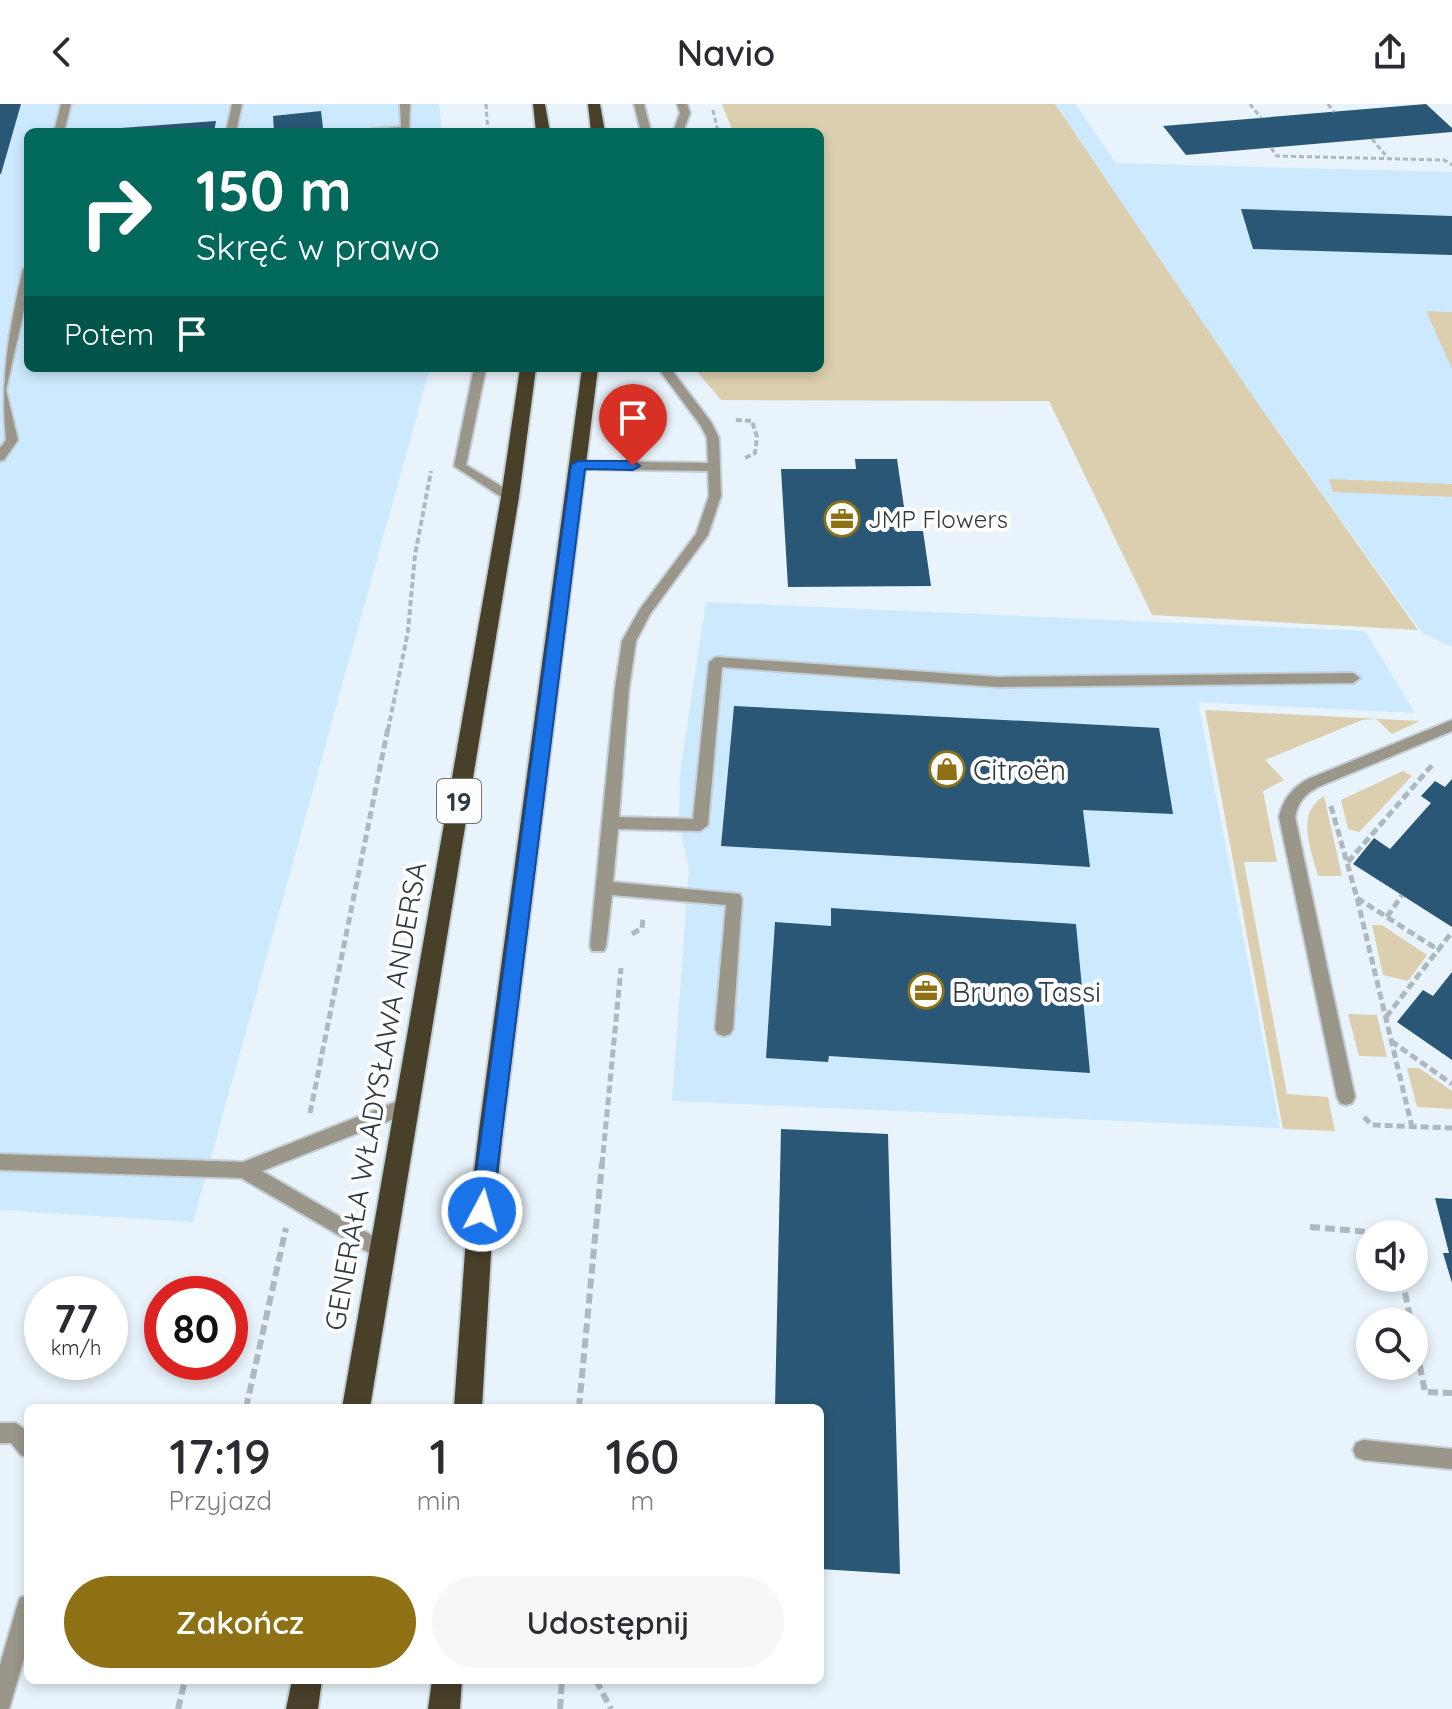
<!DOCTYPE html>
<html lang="pl">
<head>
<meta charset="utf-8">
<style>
	:root { --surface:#fff; --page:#f7f7f7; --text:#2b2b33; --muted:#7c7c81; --accent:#8f7115 }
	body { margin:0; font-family:Quicksand,sans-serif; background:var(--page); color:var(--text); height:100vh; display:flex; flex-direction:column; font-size:30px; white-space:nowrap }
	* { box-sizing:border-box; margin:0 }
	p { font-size:26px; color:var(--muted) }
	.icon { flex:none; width:44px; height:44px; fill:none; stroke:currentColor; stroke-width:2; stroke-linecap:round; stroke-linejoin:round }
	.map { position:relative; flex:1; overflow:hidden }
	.sheet { position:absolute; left:24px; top:1300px; width:800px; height:280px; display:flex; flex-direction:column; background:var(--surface); border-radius:12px; box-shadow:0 4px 12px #0003 }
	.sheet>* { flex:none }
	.hud { position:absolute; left:24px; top:24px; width:800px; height:244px; border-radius:12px; box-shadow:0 4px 12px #0003; background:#00695c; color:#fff; overflow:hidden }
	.tools { position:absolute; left:1356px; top:1116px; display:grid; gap:16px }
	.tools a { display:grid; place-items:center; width:72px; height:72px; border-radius:50%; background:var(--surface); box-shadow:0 4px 12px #0003; font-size:40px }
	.speed { position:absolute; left:24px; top:1172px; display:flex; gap:16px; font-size:40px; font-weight:700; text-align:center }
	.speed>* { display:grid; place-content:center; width:104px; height:104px; border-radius:50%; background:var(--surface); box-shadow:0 4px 12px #0003; line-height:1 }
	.speed small { font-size:20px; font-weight:400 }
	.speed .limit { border:12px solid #d22; background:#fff; color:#111 }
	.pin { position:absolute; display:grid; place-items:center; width:68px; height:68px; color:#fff; margin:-82px -34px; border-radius:50% 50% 50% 0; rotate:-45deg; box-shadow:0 0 8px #0007 }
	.pin .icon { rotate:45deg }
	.me { position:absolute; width:88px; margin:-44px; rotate:6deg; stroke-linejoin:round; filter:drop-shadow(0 0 6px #0008) }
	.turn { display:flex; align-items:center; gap:28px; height:168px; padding:0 40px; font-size:36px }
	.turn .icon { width:104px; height:104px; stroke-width:2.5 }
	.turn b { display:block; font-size:56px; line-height:68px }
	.then { display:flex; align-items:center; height:76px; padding:0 40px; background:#0003; gap:16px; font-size:30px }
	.eta { display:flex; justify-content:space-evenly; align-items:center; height:136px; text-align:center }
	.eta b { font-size:48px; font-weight:600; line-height:56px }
	.button { display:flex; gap:16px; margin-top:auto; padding:16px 40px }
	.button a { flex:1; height:92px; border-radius:48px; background:var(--accent); color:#fff; font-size:32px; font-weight:600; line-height:92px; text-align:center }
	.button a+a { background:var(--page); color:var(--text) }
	header { display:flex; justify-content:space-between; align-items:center; height:104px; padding:0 40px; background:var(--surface); font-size:36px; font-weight:600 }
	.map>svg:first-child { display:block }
	.built { fill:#cde9fe }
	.green { fill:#dccfaf }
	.building { fill:#295775 }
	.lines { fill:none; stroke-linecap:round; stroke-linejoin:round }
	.service-casing { stroke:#c3ced6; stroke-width:4 }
	.minor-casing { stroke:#c3ced6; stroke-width:4 }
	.trunk-casing { stroke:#c3ced6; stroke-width:4 }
	.path-far3 { stroke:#adb8c0; stroke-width:3; stroke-dasharray:5 3; stroke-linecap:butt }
	.path-far2 { stroke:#adb8c0; stroke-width:4; stroke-dasharray:6 3; stroke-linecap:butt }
	.path-far1 { stroke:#adb8c0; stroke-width:5; stroke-dasharray:8 4; stroke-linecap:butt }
	.path { stroke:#adb8c0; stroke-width:6; stroke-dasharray:10 5; stroke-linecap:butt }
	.service { fill:#9b968a; fill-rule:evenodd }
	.minor { fill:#9b968a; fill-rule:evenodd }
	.trunk { fill:#494029; fill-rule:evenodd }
	.route { fill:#1a73e8; stroke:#114b97; stroke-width:2 }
	.labels { text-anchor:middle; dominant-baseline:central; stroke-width:8; stroke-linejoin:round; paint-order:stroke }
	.far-poi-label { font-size:24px; fill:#2e3a42; stroke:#fefefe; text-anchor:start }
	.shield { fill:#fefefe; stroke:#6c757a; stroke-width:2 }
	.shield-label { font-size:26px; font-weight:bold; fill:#2e3a42 }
	.poi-label { font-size:28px; fill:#2e3a42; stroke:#fefefe; text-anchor:start }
	.street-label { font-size:28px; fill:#2e3a42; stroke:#fefefe }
</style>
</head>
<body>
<header><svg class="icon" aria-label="back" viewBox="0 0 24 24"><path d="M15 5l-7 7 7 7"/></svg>Navio<svg class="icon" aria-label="share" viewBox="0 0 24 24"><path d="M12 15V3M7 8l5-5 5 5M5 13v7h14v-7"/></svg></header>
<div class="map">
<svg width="1452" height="1605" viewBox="0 0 1452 1605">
	<rect width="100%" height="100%" fill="#e8f3fb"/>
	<path class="built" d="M0,0H439L442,28H28V264H430L193,1118L0,1106Z
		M1055,0H1075L1116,59L1452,68V543L1422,529L1254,294Z
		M706,498L1365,527L1415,609L1198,598L1280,1024L672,997L689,764L679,720L680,669Z"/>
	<path class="green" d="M722,0H1055L1254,294L1418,526L1152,511L1049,297L721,296L694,264H820V28H733Z
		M1426,207L1452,208V265Z
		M1329,375L1452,380V393L1333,388Z
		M1205,606L1420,617L1392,630L1376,615L1362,616L1265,656L1284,676L1263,687L1277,758H1244L1287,990L1328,993L1335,1027L1283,1025Z
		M1403,667L1412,672L1365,722L1359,728L1348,725L1341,696Z
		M1324,692L1342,772H1318C1311,744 1295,710 1324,692Z
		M1372,821H1382L1427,851L1408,877L1383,871Z
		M1348,910L1377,911L1387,953L1359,952Z
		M1407,964H1419L1452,987V1005L1417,1003Z"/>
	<path class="building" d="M0,0H21L1,70H0Z
		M1426,0L1452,24V28L1186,51L1163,22Z
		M321,7L323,24L274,28L273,12Z
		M216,17L214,28H120L121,24Z
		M1241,105L1452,112V151L1253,145Z
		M855,355H897L904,403H899L902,427H923L931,482L788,483L781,365H856Z
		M734,602L1159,624L1173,710L1083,706L1090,763L721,742Z
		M1452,675V823L1353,760L1374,734L1390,745L1431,699L1421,692L1435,677L1445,683Z
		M831,804L1076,820L1090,969L829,952L828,958L766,954L775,818L831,822Z
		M1452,868V956L1397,918L1423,886L1433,892Z
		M781,1025L888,1030L900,1470L820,1465V1304H775Z
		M1435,1094L1452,1095V1179L1443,1149H1449Z"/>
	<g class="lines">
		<defs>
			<path id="service" d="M61,0H71L64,28H54Z
				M232,0H242L236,28H226Z
				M400,0H410L409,28H367L372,25L401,23Z
				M634,0H644L651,28H641Z
				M677,0H687L690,9L683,28H673L680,9Z
				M28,162V188L6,286L18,336L4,356L0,357V344L6,336C0,274 9,225 23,165Z
				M474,264H486L466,361L514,390V396H506L454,362Z
				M658,264H670L711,318L719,334L721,392L708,431L650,510L636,537L629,584L619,713L693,715L709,558L716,553L998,573L1353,569L1360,574L1353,579L998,583L722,563L708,721L700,727L618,725L613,778L740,790L742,795L733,925L730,930L724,932L718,930L715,925L726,801L612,791L606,842L604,847H592L590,842L615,584L622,537L640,505L696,430L709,392L708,367L578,365L572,361L578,357L708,359L707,334L701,322Z
				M408,993L414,995L417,1001L414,1007L262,1067L390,1142L392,1148L390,1154L383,1157L241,1074L0,1066V1050L243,1058Z
				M0,1319H16L28,1328V1354L21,1351L11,1339H0Z
				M28,1491V1541L9,1605H0V1561L17,1502L20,1494Z"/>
			<path id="minor" d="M1452,616V627L1318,683C1305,690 1298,698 1295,713L1355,993L1352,999L1346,1001L1340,999L1337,993L1279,713C1283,695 1292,684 1308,675Z
				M1363,1336L1452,1345V1365L1363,1356L1356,1353L1353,1346L1356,1339Z"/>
			<path id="trunk" d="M533,0H545L550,28H536Z
				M588,0H600L605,28H591Z
				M520,264H536L519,393L370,1304H342L501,393Z
				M582,264H598L503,1026L492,1133L482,1304H454L466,1133L479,1026Z
				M292,1576H322L318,1605H286Z
				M432,1576H462L460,1605H428Z"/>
		</defs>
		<use href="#service" class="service-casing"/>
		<use href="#minor" class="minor-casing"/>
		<use href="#trunk" class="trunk-casing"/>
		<path class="path-far3" d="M486,0L488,28
			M1250,0L1261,14
			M1328,0L1334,8
			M713,6L718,28
			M1372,35L1388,54
			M1271,44L1277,52L1444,56L1452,61"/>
		<path class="path-far2" d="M736,316L752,317L757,333L755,349L743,355
			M388,626L408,527L415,451L431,367"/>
		<path class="path-far1" d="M1331,702L1357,794L1412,1023
			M1348,758L1433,660
			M1357,794L1440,847
			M1387,813L1402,791
			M632,830L642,824L643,814
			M1386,913L1452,828
			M1391,937L1452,980
			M310,1009L388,624
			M1364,1013L1372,1021L1452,1024
			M602,1061L621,864"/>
		<path class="path" d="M1310,1123L1393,1130
			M1402,1174L1411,1218
			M1414,1232L1425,1288L1452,1289
			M246,1304L286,1124
			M579,1304L602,1059
			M596,1576L611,1605
			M178,1605L185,1576
			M560,1605L562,1576"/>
		<use href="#service" class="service"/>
		<use href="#minor" class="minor"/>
		<use href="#trunk" class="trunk"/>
	</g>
	<path class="route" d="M578,357H633L640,362L633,366L585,365L492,1107L489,1114L482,1117L474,1114L471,1107L571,361Z"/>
	<defs>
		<symbol id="office-ring" viewBox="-11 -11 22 22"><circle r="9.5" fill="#fefefe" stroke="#8f7115" stroke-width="1.5"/><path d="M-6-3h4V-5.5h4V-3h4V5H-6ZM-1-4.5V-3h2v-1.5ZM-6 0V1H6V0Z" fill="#8f7115"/></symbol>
		<symbol id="shop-ring" viewBox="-11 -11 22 22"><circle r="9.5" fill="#fefefe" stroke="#8f7115" stroke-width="1.5"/><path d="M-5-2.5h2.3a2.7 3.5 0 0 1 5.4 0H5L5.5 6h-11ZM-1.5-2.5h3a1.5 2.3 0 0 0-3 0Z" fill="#8f7115"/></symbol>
	</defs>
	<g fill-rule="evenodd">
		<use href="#office-ring" x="822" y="395" width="40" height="40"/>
		<use href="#shop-ring" x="927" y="645" width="40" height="40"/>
		<use href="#office-ring" x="906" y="867" width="40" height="40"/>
	</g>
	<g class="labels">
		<g class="far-poi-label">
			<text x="868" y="415">JMP Flowers</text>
		</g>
		<rect class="shield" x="437" y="675" width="44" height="44" rx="6"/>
		<g class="shield-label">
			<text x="459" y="697">19</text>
		</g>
		<g class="poi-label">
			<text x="973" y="665">Citroën</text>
			<text x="952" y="887">Bruno Tassi</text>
		</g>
		<g class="street-label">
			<text transform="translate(375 992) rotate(-80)">GENERAŁA WŁADYSŁAWA ANDERSA</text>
		</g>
	</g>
</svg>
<div class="tools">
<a><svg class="icon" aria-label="sound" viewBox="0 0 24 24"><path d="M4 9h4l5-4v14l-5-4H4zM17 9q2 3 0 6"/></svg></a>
<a><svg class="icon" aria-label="search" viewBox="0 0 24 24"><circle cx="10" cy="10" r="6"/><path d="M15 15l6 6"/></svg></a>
</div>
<div class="speed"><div>77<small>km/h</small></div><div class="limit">80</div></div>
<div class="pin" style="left:633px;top:362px;background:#d93025"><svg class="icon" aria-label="arrive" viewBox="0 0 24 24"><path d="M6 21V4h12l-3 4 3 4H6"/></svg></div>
<svg class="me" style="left:482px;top:1107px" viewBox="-20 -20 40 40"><circle r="17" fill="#1a73e8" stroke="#fff" stroke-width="3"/><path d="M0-11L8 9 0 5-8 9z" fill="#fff"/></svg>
<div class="hud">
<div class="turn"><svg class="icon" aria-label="right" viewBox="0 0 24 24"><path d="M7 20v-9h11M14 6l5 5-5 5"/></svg><div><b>150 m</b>Skręć w prawo</div></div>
<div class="then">Potem<svg class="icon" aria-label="arrive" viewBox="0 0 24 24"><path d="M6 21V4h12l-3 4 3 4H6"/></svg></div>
</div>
<section class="sheet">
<div class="eta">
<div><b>17:19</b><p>Przyjazd</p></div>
<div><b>1</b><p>min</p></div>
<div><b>160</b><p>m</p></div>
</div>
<div class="button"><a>Zakończ</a><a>Udostępnij</a></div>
</section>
</div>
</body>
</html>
